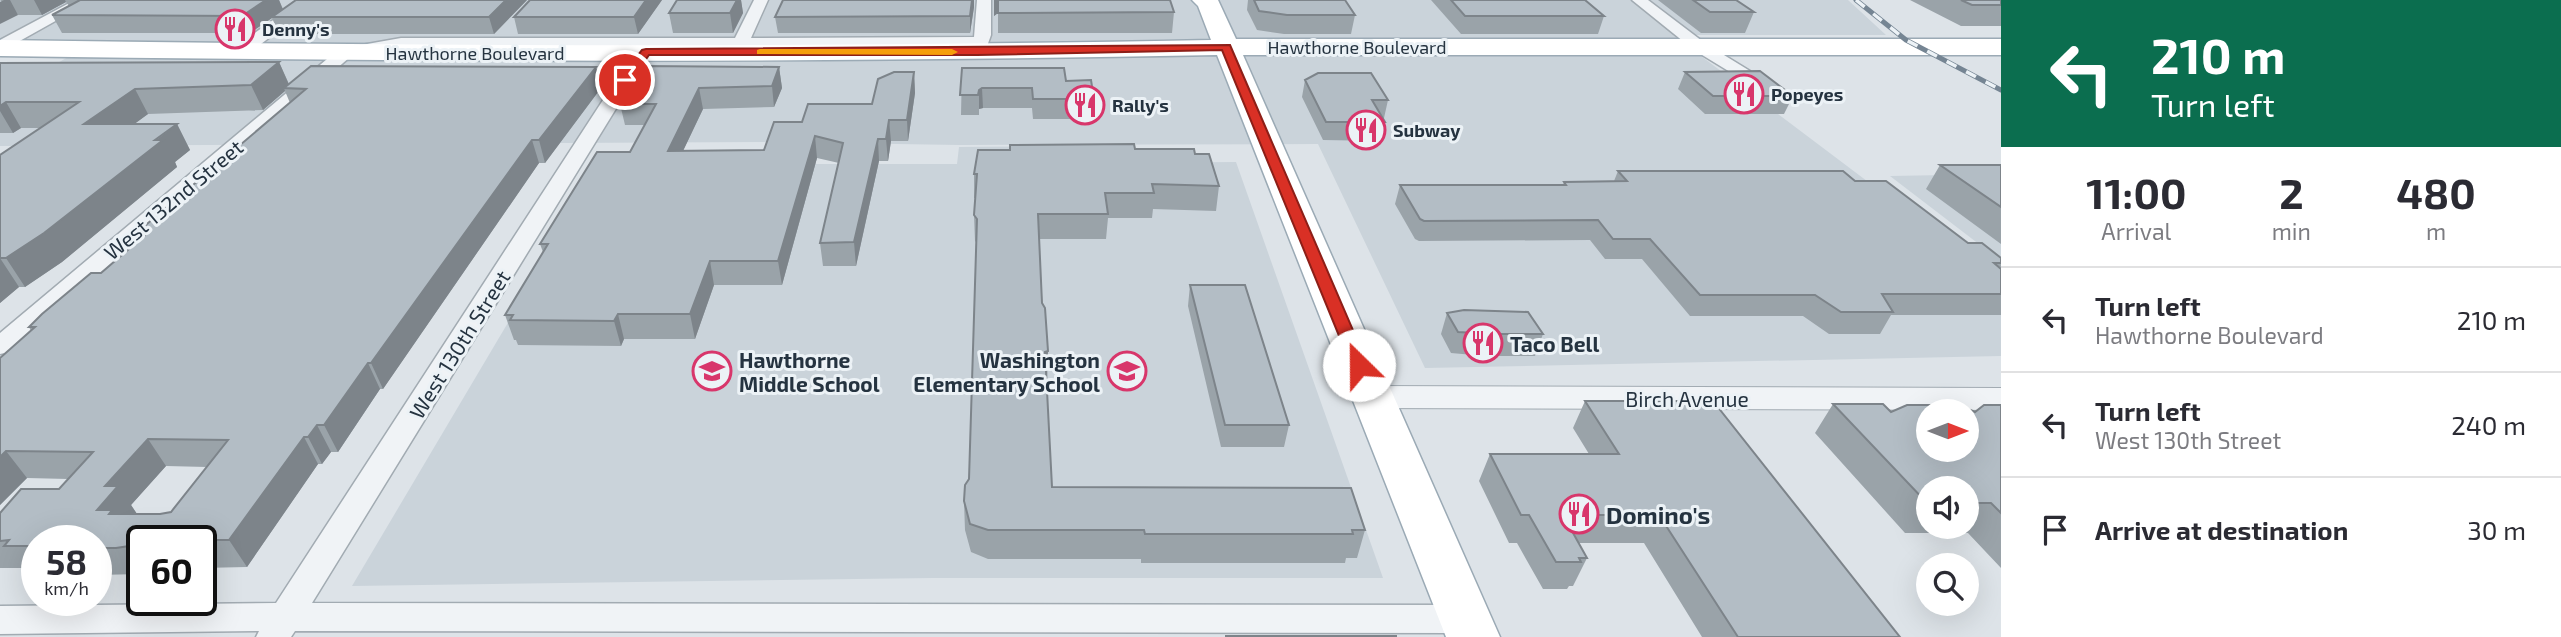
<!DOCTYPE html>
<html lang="en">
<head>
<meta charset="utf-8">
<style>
	:root { --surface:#fff; --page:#f7f7f7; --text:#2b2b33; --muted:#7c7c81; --line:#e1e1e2 }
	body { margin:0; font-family:"Exo 2",sans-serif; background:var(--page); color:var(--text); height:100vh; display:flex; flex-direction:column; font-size:26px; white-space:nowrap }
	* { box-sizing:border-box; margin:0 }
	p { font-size:23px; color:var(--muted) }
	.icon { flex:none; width:38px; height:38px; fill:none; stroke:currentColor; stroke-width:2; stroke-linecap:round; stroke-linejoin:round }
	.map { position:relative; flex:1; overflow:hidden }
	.sheet { display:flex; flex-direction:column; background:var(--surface); width:560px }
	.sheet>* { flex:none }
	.guide { background:#0b6e4f; color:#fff; overflow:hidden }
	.needle { width:46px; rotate:90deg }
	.tools { position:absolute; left:1916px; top:399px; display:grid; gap:14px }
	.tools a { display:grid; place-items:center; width:63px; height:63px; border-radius:50%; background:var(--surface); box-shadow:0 7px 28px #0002; font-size:35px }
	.speed { position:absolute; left:21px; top:525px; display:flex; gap:14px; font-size:35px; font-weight:700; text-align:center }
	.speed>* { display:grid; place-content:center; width:91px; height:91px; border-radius:50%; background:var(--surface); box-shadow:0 7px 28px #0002; line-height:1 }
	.speed small { font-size:18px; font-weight:400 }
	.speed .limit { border:4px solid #111; border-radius:10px; background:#fff; color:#111 }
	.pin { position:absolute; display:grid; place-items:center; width:60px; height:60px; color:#fff; margin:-30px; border:4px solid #fff; border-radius:50%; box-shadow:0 2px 7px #0007 }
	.me { position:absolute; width:77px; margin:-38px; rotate:337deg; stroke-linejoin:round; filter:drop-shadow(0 0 5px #0008) }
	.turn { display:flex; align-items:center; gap:24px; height:147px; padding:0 35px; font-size:32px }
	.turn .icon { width:91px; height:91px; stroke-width:2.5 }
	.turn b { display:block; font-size:49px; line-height:60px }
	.eta { display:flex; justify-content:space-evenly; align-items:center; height:119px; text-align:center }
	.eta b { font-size:42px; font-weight:700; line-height:49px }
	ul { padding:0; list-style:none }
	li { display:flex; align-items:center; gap:21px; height:105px; padding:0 35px; border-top:2px solid var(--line) }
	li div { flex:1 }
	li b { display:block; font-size:26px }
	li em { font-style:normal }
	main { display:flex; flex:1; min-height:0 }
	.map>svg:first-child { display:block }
	.built { fill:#cad3da }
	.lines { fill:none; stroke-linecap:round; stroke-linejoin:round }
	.minor-casing { stroke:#a2abb2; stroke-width:3 }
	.tertiary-casing { stroke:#a2abb2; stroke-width:2 }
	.primary-casing { stroke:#9baab5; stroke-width:3 }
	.minor { fill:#f0f3f6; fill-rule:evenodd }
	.tertiary { fill:#f0f3f6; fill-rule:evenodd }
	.primary { fill:#fff; fill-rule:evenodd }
	.rail-casing { stroke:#758593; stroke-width:5 }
	.rail { stroke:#ecf2f6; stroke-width:3.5; stroke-dasharray:11; stroke-linecap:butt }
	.wall { fill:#9aa3a9; fill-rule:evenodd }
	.shaded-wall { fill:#7d848a }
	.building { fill:#b3bdc5; stroke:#7d848a; stroke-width:2; fill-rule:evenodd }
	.route { fill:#d93025; stroke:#8d1f18; stroke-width:2 }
	.slow { fill:#f59e0b }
	.labels { text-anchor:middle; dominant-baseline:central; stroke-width:6; stroke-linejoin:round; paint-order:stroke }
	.far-poi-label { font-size:18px; font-weight:bold; fill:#253340; stroke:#ecf2f6; text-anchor:start }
	.far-street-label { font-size:18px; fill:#253340; stroke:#ecf2f6 }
	.street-label { font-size:21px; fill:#253340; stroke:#ecf2f6 }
	.poi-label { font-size:21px; font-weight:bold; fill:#253340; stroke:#ecf2f6; text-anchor:start }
	.near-poi-label { font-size:24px; font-weight:bold; fill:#253340; stroke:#ecf2f6; text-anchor:start }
</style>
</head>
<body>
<main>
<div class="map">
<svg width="2001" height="637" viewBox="0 0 2001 637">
	<rect width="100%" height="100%" fill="#dde3e8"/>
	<path class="built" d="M0,0H1848L1886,35H1673L2001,282V356L1425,368L1318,144L960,145L769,142L0,146V96L96,41H0Z
		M1107,146L1111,163L1236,162L1383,578H932L352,586L602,164H957L959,147Z
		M2001,174V261L1890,176Z"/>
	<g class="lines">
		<defs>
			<path id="minor" d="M75,0H93L0,52V40Z
				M302,0H319L245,56H233L231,52L233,48Z
				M754,0H768L751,38L974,37L977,0H991V35L985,52L977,57L969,52L971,47H648L654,52L633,81L312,603L1465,605L1477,609L1482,619L1477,629L1465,633L295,631L291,637H256L259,631L0,634V606L276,603L616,80L640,48L644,47L401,48L350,57L9,352L0,354V333L339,49L401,38H735Z
				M1632,0H1648L1706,44L1750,71L1741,76L1735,75L1694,50Z"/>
			<path id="tertiary" d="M1372,386L2001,388V410L1372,408L1360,405L1356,397L1360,389Z"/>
			<path id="primary" d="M1192,0H1218L1236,39H2001V55H1243L1500,637H1446L1217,55C811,63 406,62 0,56V40C404,46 807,48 1211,40L1198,6Z"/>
		</defs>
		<use href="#minor" class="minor-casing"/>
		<use href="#tertiary" class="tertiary-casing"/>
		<use href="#primary" class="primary-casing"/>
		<use href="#minor" class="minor"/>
		<use href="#tertiary" class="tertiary"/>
		<use href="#primary" class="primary"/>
		<defs>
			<path id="rail" d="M1856,0L1906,40L2001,90"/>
		</defs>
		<use href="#rail" class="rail-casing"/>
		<use href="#rail" class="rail"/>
	</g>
	<path class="wall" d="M0,0H279L283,9L527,0L494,34H279L272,18L250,33H62L52,15L69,6L66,2L42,15H18Z
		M662,0L638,34H518L514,17Z
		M677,0H741L743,13L733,33H673L669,13Z
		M783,0H974V7L970,33H778L775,17Z
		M994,0L1174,12L1172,33H998V13L994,16Z
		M1248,0H1345L1355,15L1351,34H1284L1257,30L1247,10Z
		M1431,0H1585L1604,16L1598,34H1461Z
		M1658,0H1736L1754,12L1745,33H1701Z
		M1910,0H2001V26H1961Z
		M279,62L289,84L596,67L601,88L545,163H539L383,389H380L338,452H331L322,464H318L247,567L201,568V541H142V574L96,575V541H37V573H26L22,568H0V513L59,489L68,479L27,478L0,505V358L31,331L29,327L101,273L138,241L134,235L290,103L285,91L263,110L148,114L134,124H177L190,150L175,162L177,167L62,262L25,287H19L0,303V155L40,128H21L13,133H0V63ZM166,466L207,467L171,512L160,514H136H137L131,505Z
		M779,67L782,88L774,107L703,109L683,151L764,150L802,122L872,104L914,72L915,93L908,141H891L888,161H879L856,266H823L820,243L839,163L817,158L782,285H714L695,339H624L621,346L518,345L516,340H514L505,315L543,252L540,244L630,152L645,125H625L620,104Z
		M962,68L1066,81L1094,99L1093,119H1033L1032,108H983L979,109V115H961Z
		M1685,72L1793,96L1784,114H1705L1678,89Z
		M1305,80L1388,100L1384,118H1383L1385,122L1381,141L1323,140L1302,97Z
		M1135,149L1195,154L1219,186L1216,211L1153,209L1152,218H1108L1106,239H1039L1052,487L1365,530L1357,558H1346L1345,563H1141V559H988L971,552L965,530L964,501L969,479L976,242L975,241L974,215L975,198H974V174Z
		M1940,165H2001V244L1926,189Z
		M1618,171L1855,181L1968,243L2001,258V315H1891L1880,334H1829L1803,316H1690L1642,259H1605L1590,240L1419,241L1415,239L1395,204L1400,185H1563L1564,182L1614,181Z
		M1190,285L1289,425L1284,447H1221L1188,306Z
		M1447,313L1543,334L1535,356H1485L1451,353L1441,334Z
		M1585,401L1900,637H1702L1644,543H1578L1587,558L1573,586H1569L1567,589H1543L1517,543H1509L1479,481L1490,454H1589L1573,428Z
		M1833,404L1891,412H1975L2001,405V568L1968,533H1905L1815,433ZM1928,488H1967V527H1928Z"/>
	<path class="shaded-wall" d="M4,0H10L18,15L0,24V2Z
		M34,0H65L66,2L42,15Z
		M266,0H279L283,10L272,17V18L250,33L242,16Z
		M506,0H527L494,34L489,17Z
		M646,0H662L638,34L634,17Z
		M737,0H741L743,13L733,33L730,13Z
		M972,0H974V7L970,33V16Z
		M994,0H998V13L994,16Z
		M279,62L290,87L284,88L285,91L263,110L251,85Z
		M596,67L601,88L545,163L539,140Z
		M779,67L782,88L774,107L772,86Z
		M914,72L915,93L908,141L907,120Z
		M699,88L703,109L672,174L668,151Z
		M982,88L983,108L979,109V115V90Z
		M135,89L148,114L99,150L84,124Z
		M6,102L21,128L13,133L0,111V106Z
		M889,120L891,141L888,161L886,139Z
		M177,124L190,150L175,162L177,167L62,262L25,287L6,258Z
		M815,136L817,158L782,285L778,261Z
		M878,139L879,161L856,266L854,242Z
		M532,140L539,163L383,389L371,363Z
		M0,258L19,287L0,303Z
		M710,261L714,285L695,339L690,314Z
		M618,314L624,339L621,346L614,321Z
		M1048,351L1047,379L1045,352Z
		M368,363L380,389L338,452L324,425Z
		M317,425L331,452L322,464L308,437Z
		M304,437L318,464L247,567L229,540Z
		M148,439L166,466L131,505L137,514L125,528L97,510L105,486Z
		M6,451L27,478L0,505V457Z
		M134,540L142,552V564L129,546Z"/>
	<path class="building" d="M80,0H266L242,16L52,15Z
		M296,0H506L489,17H272Z
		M530,0H646L634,17H514Z
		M677,0H737L730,13H669Z
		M783,0H972L970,16L775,17Z
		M998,0H1170L1174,12L998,13Z
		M1254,0H1345L1355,15H1287L1259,11Z
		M1451,0H1585L1604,16H1465Z
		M1693,0H1736L1754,12H1710Z
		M1961,0H2001V5H1972Z
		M279,62L251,85L135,89L84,124H177L155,140H163L44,233L6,258H0V155L79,102H6L0,106V63Z
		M311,66L596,67L539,140H532L371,363H368L324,425H317L308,437H304L229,540H134L129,546L116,548H96V541H37V546H4L9,540L0,541V513L21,489H59L93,452L6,451L0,457V358L35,327H29L42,314L91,273H101L144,236L134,235L306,89L284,88ZM148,439L228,440L171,512L160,514H109L112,510H97L118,486H105Z
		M644,66L779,67L772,86L699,88L668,151L764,150L774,122H802L808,104H872L878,79L894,72H914L907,120H889L886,139H878L854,242L820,243L843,143L815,136L778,261H710L690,314H618L614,321L510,320L513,315H505L548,244H540L597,152H630L656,104H620Z
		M962,68H1064L1066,81L1091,80L1094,99H1033L1032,88H982L979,90L978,95H960Z
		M1760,71L1793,96H1713L1685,72Z
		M1318,73H1371L1388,100H1372L1385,122H1326L1305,80Z
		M1134,144L1135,149H1194L1195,154H1209L1219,186L1152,184L1154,193H1105L1108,214H1038L1042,303L1045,308L1048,351L1045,352L1052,487L1351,488L1365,530H1352L1353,534H1145L1144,530H988L970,524L964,501L965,485L969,479L977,219L974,215L977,174H974L978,150H1010V145Z
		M1940,165H2001V207Z
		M1618,171H1843L1855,181H1886L1968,243H1982L2001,258V263H1994L2001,269V294H1882L1893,312H1841L1815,295H1700L1650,239H1613L1598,220L1424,221L1420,219L1400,185H1566L1564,182L1627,181Z
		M1190,285H1245L1289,425H1225Z
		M1464,310L1528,312L1543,334H1492L1458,332L1447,313Z
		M1585,401H1713L1900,637H1738L1659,515H1563L1587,558H1579L1581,562H1556L1529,515H1521L1490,454H1619Z
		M1833,404H1883L1891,412L1907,405H1959L1975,412L1984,405H2001V513L1991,503H1967V488H1928V503H1927ZM1928,411H1967V450H1928Z
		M1226,636H1396V637H1226Z"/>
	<path class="route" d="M1230,45L1368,365L1365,369L1359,371L1351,365L1222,50L977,55H649L629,83L619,80L642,50L646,49Z"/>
	<path class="slow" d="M760,49H952L958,52L952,55L757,54V50Z"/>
	<defs>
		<symbol id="restaurant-ring" viewBox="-11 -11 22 22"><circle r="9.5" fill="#ecf2f6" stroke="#d8366b" stroke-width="1.5"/><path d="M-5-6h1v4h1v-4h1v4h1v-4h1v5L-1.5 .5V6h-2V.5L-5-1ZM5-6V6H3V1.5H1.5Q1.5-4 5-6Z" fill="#d8366b"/></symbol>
		<symbol id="school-ring" viewBox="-11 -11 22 22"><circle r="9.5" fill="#ecf2f6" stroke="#d8366b" stroke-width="1.5"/><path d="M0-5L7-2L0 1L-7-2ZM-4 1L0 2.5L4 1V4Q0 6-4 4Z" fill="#d8366b"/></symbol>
	</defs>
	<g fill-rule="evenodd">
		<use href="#restaurant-ring" x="213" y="7" width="44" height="44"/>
		<use href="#restaurant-ring" x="1722" y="72" width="44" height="44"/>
		<use href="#restaurant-ring" x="1063" y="83" width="44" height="44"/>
		<use href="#restaurant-ring" x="1344" y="108" width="44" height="44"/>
		<use href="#restaurant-ring" x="1461" y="321" width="44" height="44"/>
		<use href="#school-ring" x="690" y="349" width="44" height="44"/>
		<use href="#school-ring" x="1105" y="349" width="44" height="44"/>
		<use href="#restaurant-ring" x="1557" y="492" width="44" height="44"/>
	</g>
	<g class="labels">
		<g class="far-poi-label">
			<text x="262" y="29">Denny's</text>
			<text x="1771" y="94">Popeyes</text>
			<text x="1112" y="105">Rally's</text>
			<text x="1393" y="130">Subway</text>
		</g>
		<g class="far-street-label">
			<text x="1357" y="47">Hawthorne Boulevard</text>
			<text x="475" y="53">Hawthorne Boulevard</text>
		</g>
		<g class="street-label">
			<text transform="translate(173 199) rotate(-40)">West 132nd Street</text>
			<text transform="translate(459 344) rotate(-58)">West 130th Street</text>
			<text x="1687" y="398">Birch Avenue</text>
		</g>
		<g class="poi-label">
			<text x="1510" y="343">Taco Bell</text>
			<text x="739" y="359">Hawthorne<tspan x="739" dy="24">Middle School</tspan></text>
			<text x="1100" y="359" text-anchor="end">Washington<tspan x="1100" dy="24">Elementary School</tspan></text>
		</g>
		<g class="near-poi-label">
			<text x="1606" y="514">Domino's</text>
		</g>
	</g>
</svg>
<div class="tools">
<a><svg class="needle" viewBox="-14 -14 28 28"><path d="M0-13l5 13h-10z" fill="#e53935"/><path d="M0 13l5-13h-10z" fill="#7c7c81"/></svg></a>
<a><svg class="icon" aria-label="sound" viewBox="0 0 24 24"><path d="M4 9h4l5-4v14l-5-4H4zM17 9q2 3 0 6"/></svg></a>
<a><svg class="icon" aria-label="search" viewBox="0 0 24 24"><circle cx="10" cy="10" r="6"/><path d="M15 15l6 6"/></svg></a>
</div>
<div class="speed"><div>58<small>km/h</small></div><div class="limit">60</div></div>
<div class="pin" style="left:625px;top:80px;background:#d93025"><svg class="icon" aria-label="arrive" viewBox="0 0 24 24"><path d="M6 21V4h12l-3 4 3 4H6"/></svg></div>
<svg class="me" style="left:1359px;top:365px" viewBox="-20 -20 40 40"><circle r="19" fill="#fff"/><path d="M0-13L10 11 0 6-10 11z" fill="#d93025"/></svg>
</div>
<section class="sheet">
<div class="guide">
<div class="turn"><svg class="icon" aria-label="left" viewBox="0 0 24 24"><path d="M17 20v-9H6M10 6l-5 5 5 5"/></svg><div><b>210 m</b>Turn left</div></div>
</div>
<div class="eta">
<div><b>11:00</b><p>Arrival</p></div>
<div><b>2</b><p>min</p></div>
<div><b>480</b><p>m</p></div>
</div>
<ul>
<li><svg class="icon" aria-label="left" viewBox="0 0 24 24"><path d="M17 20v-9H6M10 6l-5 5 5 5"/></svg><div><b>Turn left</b><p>Hawthorne Boulevard</p></div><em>210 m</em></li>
<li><svg class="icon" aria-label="left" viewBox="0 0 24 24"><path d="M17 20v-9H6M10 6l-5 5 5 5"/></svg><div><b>Turn left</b><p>West 130th Street</p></div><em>240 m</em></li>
<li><svg class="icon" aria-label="arrive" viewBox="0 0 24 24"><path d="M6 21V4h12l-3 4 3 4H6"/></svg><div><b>Arrive at destination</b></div><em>30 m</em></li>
</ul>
</section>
</main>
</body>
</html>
